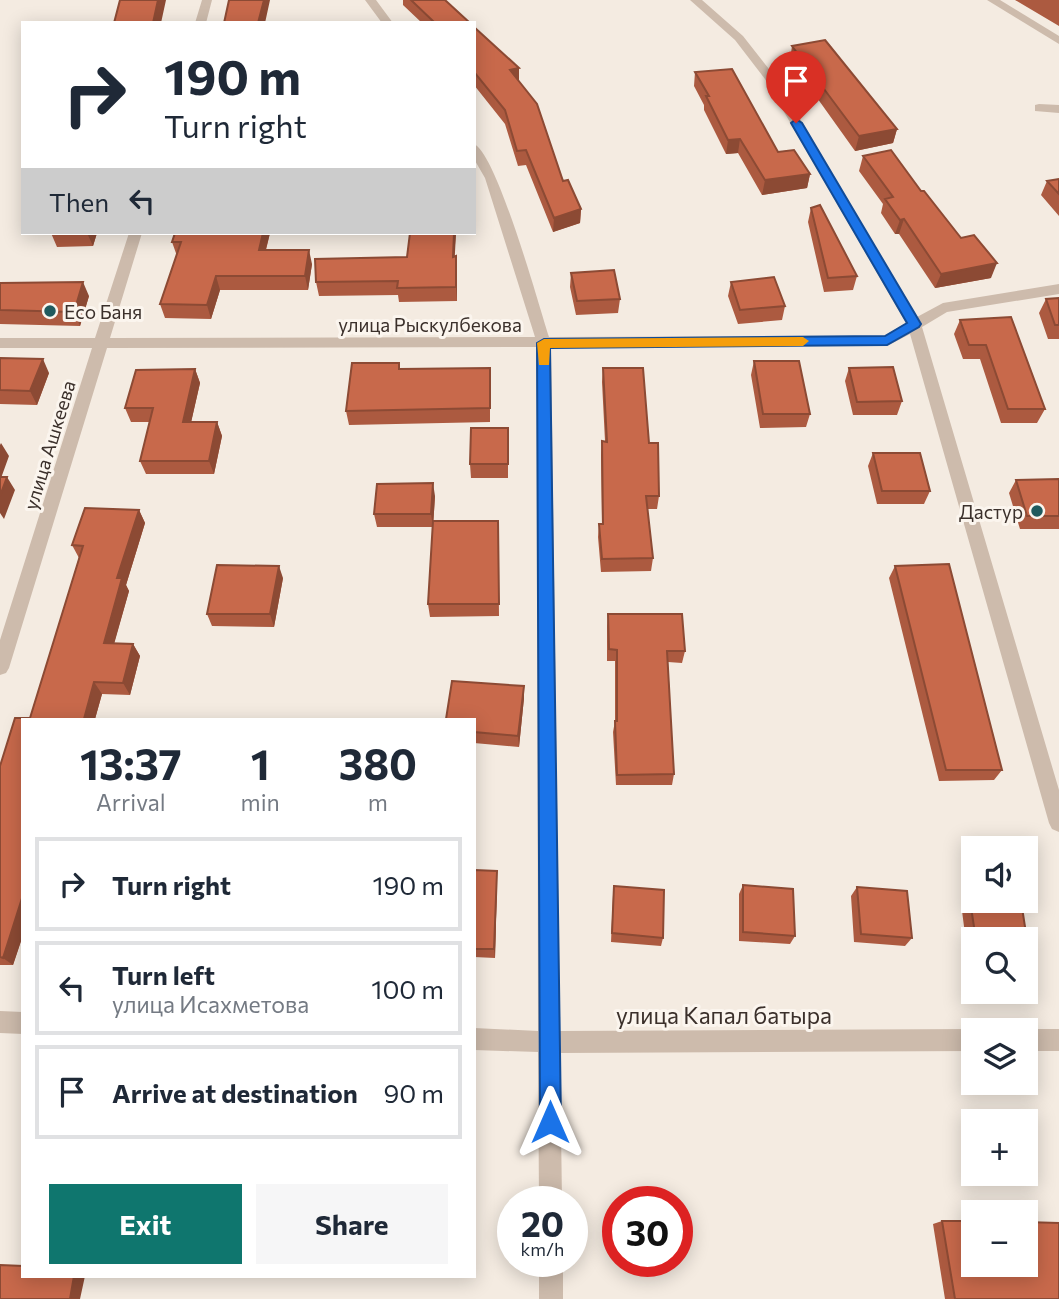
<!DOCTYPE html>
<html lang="en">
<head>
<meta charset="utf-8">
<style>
	:root { --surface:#fff; --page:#f6f6f7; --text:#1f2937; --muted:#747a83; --line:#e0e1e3; --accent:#0f766e }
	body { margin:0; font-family:Commissioner,sans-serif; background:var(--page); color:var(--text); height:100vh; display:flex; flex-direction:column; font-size:26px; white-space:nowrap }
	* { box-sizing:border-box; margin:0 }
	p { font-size:23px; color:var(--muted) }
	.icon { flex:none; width:38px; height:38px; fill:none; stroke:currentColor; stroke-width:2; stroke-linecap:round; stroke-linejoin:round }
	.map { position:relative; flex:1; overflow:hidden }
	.sheet { position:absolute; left:21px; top:718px; width:455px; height:560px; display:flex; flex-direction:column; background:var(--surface); border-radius:0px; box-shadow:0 4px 18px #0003 }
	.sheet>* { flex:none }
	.guide { position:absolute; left:21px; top:21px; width:455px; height:214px; border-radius:0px; box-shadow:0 4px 18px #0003; background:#fff; color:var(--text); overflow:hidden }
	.buttons { position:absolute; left:961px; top:836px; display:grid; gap:14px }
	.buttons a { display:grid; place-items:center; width:77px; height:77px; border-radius:0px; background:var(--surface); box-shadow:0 4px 18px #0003; font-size:35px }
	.speed { position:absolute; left:497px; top:1186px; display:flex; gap:14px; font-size:35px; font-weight:700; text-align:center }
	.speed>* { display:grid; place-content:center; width:91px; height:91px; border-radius:50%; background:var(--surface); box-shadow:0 4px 18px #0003; line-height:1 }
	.speed small { font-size:18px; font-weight:400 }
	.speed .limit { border:10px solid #d22; background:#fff; color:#111 }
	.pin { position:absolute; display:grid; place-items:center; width:60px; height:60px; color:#fff; margin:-72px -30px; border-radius:50% 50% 50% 0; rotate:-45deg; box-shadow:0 0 7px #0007 }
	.pin .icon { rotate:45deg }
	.me { position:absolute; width:77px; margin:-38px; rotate:0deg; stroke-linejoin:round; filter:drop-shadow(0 0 5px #0008) }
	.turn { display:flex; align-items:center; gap:24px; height:147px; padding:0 28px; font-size:32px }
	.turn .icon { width:91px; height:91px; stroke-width:2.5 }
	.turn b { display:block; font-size:49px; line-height:60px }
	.then { display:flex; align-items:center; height:66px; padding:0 28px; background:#0003; gap:14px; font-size:26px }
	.eta { display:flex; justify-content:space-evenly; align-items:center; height:119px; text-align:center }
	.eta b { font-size:42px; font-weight:700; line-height:49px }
	.action { display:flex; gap:14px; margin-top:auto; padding:14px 28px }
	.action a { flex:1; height:80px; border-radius:0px; background:var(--accent); color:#fff; font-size:28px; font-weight:700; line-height:80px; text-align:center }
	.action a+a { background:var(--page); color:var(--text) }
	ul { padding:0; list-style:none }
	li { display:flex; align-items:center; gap:21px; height:94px; margin:0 14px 10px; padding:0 14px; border:4px solid var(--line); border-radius:0px }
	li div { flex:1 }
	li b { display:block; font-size:26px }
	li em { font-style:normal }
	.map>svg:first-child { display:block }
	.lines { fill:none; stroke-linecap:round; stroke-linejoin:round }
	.service { fill:#cdbbac; fill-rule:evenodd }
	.minor { fill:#cdbbac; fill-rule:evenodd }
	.wall { fill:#ac5a40 }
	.shaded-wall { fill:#8c4a34 }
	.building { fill:#c8694b; stroke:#8c4a34; stroke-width:2 }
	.route { fill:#1a73e8; stroke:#114b97; stroke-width:2 }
	.slow { fill:#f59e0b }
	.poi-dot { fill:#1f5a5e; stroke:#fbf5ee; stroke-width:2.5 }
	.labels { text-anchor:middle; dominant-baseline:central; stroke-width:6; stroke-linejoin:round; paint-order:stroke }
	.poi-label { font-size:19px; fill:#3b302b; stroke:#fbf5ee; text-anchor:start }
	.street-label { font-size:19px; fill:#3b302b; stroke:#fbf5ee }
	.near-street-label { font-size:23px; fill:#3b302b; stroke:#fbf5ee }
</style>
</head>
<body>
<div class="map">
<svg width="1059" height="1299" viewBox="0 0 1059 1299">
	<rect width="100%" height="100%" fill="#f4ebe1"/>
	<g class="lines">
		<path class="service" d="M987,0H1000L1059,36V44Z"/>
		<path class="minor" d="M202,0H212L206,23H195Z
			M365,0H376L393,23H382Z
			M690,0H702L743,36L776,78L917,317L943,303L1059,284V294L947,312L922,327L1059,790V832L1052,829L1049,823L910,334L887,346L551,347L560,1031L973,1029L977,1031H973V1051L560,1053L562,1202H539L538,1052L474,1050V1028L538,1031L537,347L107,348L9,668L6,673L0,675V640L92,348H0V338H95L129,233H142L110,338L535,337L485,178L474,159V144C497,154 539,306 549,337L884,336L906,323L765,79L735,40Z
			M1039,104L1059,105V113L1035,111V105Z
			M0,1011L23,1012V1034L0,1033Z
			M1026,1029H1059V1051H1026V1031H1022Z
			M539,1262H563V1299H539Z"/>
	</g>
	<path class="wall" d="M403,0H445L470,23H422L403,5Z
		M1015,0H1059V26Z
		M474,27L519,81L563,181L581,209L580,223L553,232L526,165L518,166L505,124L474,85Z
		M792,46L897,129L893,143L855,151L790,60Z
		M695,72L778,152L810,174L807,188L762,195L738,153L726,154L704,110V105L694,86Z
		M863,156L921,191L991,278L935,288L899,234H895L881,213L883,204L859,171Z
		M1059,179V216L1041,195L1047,181Z
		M811,208L857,276L853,290L824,292L808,222Z
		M51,233H97L93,246L57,247Z
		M270,233L266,250L312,264L308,290H220L211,319L165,318L160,304L177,256L172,242Z
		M456,233L454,257L456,256L457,271V301L399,302L398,295L319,296L316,282L407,257Z
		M571,273L620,299L618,313L576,315L570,287Z
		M731,282L785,306L782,320L738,324L728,296Z
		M0,283L89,296L80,326L0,324Z
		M1059,298V339H1048L1039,313L1046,299Z
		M1011,317L1045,409L1037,423H1001L980,359H963L954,334L960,320Z
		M0,358L49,373L37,405L0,404Z
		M754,361L810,414L806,427L760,428L751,375Z
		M490,368V422L349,425L346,411Z
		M603,368L649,443L659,496L657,509H647L653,558L651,571L601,572L598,537L599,524H602L601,455L602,441H605L602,382Z
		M849,368L902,401L897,415H853L845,381Z
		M195,369L200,383L191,422H217L222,436L214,474H146L140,461L150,422H131L125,408Z
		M508,428V478H471L470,464Z
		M873,453L930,491L924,504H877L868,466Z
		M1059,479V529H1020L1009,493L1016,480Z
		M435,496L433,527H377L374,514Z
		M85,508L139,510L145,523L126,585L129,591L114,643L133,644L140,656L130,695L102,694L95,719H23V935L13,965H0V766L15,718H30L79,558L72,545Z
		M498,521L499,616L430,617L428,604Z
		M895,566L1002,770L994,780L939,781L889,578Z
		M283,578L274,627L212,626L207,614Z
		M608,614L685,651L682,663L668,662L674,774L672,785H616L613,732L615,721V661H607V626Z
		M524,686V698L519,747L474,743V719Z
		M474,870L497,880L495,958L474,957Z
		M743,885L795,936L790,944L739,941V894Z
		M614,886L663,938L661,946L611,942L613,895Z
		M857,887L912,938L905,946L854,942L851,896Z
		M969,894L973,895V901H1021L1028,946L1026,948V940H973V950H967L961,903Z
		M942,1221L1059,1299H945L933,1224Z"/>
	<path class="shaded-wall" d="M158,0H166L161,23H153Z
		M264,0H270L265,23H258Z
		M519,68V82L510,70Z
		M897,129L893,143L855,151L859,136Z
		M740,139L738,153L726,154L728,140Z
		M810,174L807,188L762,195L765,180Z
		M581,209L580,223L553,232L554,218Z
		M904,219L899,234H895L900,220Z
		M87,233H97L93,246Z
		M263,233H270L262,264L259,250Z
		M454,233H456L454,271L453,257Z
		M309,250L312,264L308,290L305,276Z
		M456,256L457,271V301L456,287Z
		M997,263L991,278L935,288L941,274Z
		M216,276L220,290L211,319L207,305Z
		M83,282L89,296L80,326L74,312Z
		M43,359L49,373L37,405L30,391Z
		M195,369L200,383L188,436L183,422Z
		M217,422L222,436L214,474L209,461Z
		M1,443L9,456L0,481V445Z
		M7,477L15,490L4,519L0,513V496Z
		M433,483L435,496L433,527L431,514Z
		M139,510L145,523L126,585L129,591L111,655L104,643L117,578Z
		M279,566L283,578L274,627L270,614Z
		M133,644L140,656L130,695L123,683Z
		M94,682L102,694L95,719H84Z
		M524,686V698L519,747L518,736Z
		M497,871V880L495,958L494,949Z
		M23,895V935L13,965L3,958Z
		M74,1276H85L80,1299H70Z"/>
	<path class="building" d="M120,0H158L153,23H114Z
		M229,0H264L258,23H224Z
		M411,0H445L470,23H435Z
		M474,27L519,68L510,70L537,104L563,181L568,180L581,209L554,218L526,150L517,151L505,110L474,72Z
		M825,40L897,129L859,136L792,46Z
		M732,69L778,152L794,150L810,174L765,180L740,139L728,140L706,96H709L695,72Z
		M891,150L921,191H924L961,238L974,235L997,263L941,274L904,219L900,220L885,199L893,197L863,156Z
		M1059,179V194L1047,181Z
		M820,205L857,276L828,278L811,208Z
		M175,233H263L259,250H309L305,276H216L207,305L160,304L181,242H172Z
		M410,233H454L453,257L456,256V287L397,288L398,281L316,282L315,259L407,257Z
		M614,270L620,299L577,301L571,273Z
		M774,277L785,306L740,310L731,282Z
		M83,282L74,312L0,310V283Z
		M1059,298V325H1055L1046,299Z
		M1011,317L1045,409H1008L986,345H969L960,320Z
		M0,358L43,359L30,391L0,390Z
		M754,361H799L810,414H763Z
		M352,363H399V369L490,368V408L346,411Z
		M893,367L902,401L857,402L849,368Z
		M603,368H643L649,443H658L659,496H646L653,558L602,559L599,524H603L602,441L607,442Z
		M195,369L183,422H217L209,461H140L153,408H125L136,370Z
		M471,428H508V464H470Z
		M873,453H920L930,491H882Z
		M0,477H7L0,496Z
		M1059,479V516H1027L1016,480Z
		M433,483L431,514H374L377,484Z
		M85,508L139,510L117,578H122L104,643L133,644L123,683L94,682L84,719H23V895L3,958L0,957V766L15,718H30L83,546L72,545Z
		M433,521H498L499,604H428Z
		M949,564L1002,770H946L895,566Z
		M217,565L279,566L270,614H207Z
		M608,614H682L685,651H667L674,774L617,775L615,721H617V650L609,649Z
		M452,681L524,686L518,736L474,732V719H446Z
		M474,870L497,871L494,949H474Z
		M743,885L793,889L795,936L743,932Z
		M614,886L664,890L663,938L612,933Z
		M857,887L907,891L912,938L861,934Z
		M969,894L973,895V901H1021L1028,946H1026V940H976Z
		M942,1221H973V1265H1026V1222L1059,1223V1299H955Z
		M0,1265L23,1266V1276H74L70,1299H0Z"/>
	<path class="route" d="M796,119L802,123L921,324L919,327L887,345L550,348L561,1122L558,1129L550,1132L543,1129L540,1122L537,343L544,339L885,336L907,323L791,123Z"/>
	<path class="slow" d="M803,337L809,341L803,346L550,348L549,365H539L537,343L544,339Z"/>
	<g class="poi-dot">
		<circle cx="50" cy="311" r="7"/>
		<circle cx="1037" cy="511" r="7"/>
	</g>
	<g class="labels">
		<g class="poi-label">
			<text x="64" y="311">Eco Баня</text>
			<text x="1023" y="511" text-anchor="end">Дастур</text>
		</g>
		<g class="street-label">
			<text x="430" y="324">улица Рыскулбекова</text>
			<text transform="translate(49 445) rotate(-73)">улица Ашкеева</text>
		</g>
		<g class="near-street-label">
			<text x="724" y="1015">улица Капал батыра</text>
		</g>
	</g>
</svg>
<div class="buttons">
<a><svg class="icon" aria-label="sound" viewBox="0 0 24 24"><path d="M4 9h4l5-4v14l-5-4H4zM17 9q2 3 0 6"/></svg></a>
<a><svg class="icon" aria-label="search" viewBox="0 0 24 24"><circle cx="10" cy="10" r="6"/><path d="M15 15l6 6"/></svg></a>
<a><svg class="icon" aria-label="layers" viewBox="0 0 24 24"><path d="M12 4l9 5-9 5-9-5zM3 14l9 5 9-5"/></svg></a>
<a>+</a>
<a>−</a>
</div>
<div class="speed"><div>20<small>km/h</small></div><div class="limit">30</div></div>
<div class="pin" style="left:796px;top:123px;background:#d93025"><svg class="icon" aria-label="arrive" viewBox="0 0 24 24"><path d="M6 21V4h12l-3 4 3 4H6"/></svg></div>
<svg class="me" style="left:550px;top:1122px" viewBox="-20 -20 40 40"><path d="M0-17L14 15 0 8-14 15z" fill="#1a73e8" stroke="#fff" stroke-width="4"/></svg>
<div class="guide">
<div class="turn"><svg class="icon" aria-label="right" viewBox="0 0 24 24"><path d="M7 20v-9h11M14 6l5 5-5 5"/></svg><div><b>190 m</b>Turn right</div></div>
<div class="then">Then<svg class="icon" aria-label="left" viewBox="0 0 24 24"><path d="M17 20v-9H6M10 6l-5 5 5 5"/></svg></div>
</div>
<section class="sheet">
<div class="eta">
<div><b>13:37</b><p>Arrival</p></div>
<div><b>1</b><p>min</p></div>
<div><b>380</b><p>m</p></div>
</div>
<ul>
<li><svg class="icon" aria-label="right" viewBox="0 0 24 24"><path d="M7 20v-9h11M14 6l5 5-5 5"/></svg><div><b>Turn right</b></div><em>190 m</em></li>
<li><svg class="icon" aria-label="left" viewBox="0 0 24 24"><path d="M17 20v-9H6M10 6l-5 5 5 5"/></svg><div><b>Turn left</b><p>улица Исахметова</p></div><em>100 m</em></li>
<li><svg class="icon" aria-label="arrive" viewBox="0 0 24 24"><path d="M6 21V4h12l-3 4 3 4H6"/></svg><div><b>Arrive at destination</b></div><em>90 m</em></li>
</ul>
<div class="action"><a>Exit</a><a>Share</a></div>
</section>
</div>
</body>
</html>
